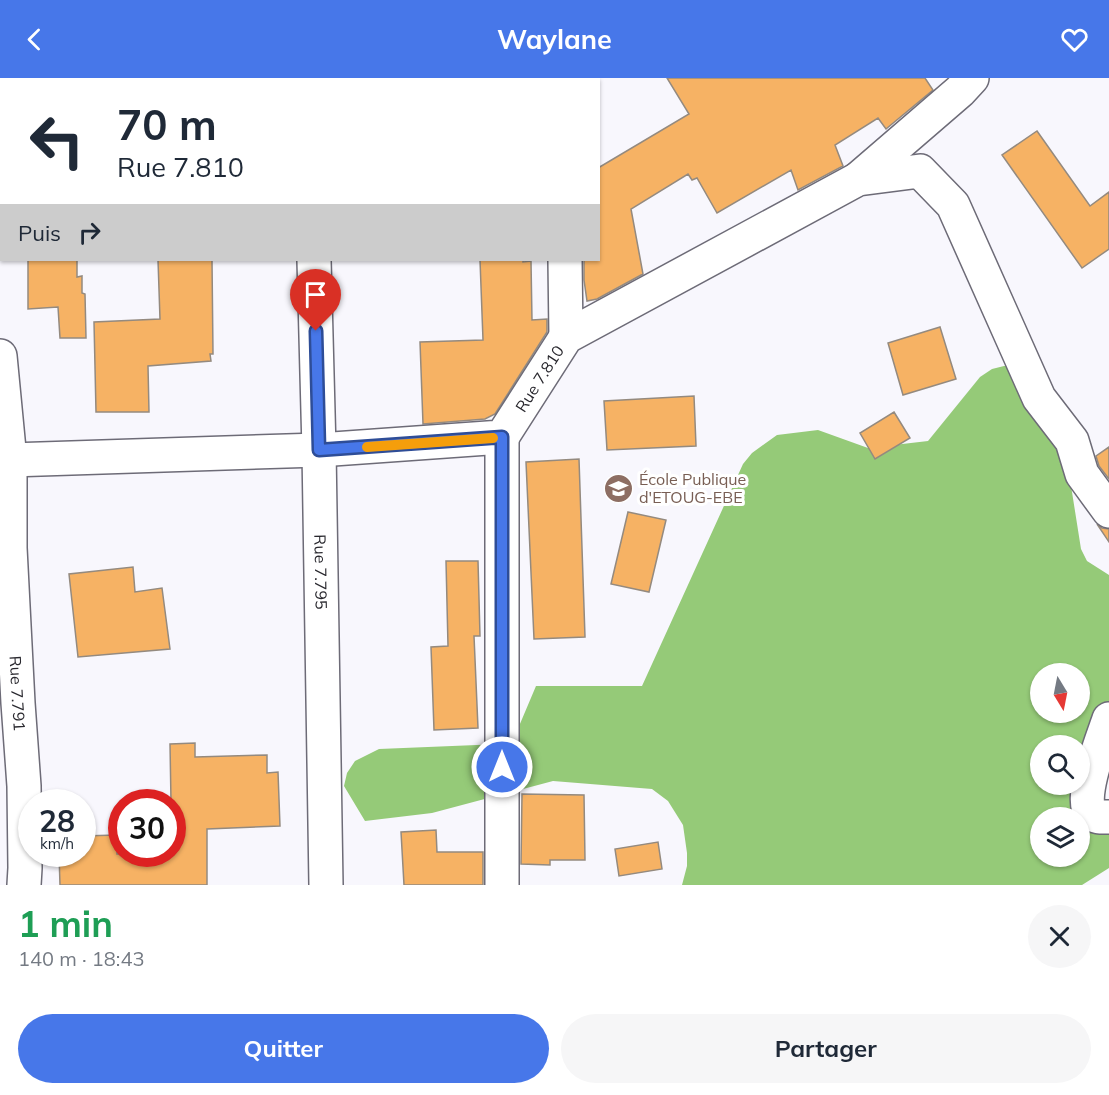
<!DOCTYPE html>
<html lang="fr">
<head>
<meta charset="utf-8">
<style>
	:root { --surface:#fff; --page:#f6f6f7; --text:#1f2937; --muted:#747a83; --accent:#4777e9 }
	body { margin:0; font-family:Mulish,sans-serif; background:var(--page); color:var(--text); height:100vh; display:flex; flex-direction:column; font-size:22px; white-space:nowrap }
	* { box-sizing:border-box; margin:0 }
	p { font-size:20px; color:var(--muted) }
	.icon { flex:none; width:33px; height:33px; fill:none; stroke:currentColor; stroke-width:2; stroke-linecap:round; stroke-linejoin:round }
	.map { position:relative; height:807px; overflow:hidden }
	.side { display:flex; flex-direction:column; background:var(--surface); flex:1 }
	.side>* { flex:none }
	.banner { position:absolute; left:0px; top:0px; width:600px; height:183px; box-shadow:0 2px 4px #0004; background:#fff; color:var(--text); overflow:hidden }
	.needle { width:39px; rotate:170deg }
	.buttons { position:absolute; left:1030px; top:585px; display:grid; gap:12px }
	.buttons a { display:grid; place-items:center; width:60px; height:60px; border-radius:50%; background:var(--surface); box-shadow:0 2px 4px #0004; font-size:30px }
	.speed { position:absolute; left:18px; top:711px; display:flex; gap:12px; font-size:30px; font-weight:700; text-align:center }
	.speed>* { display:grid; place-content:center; width:78px; height:78px; border-radius:50%; background:var(--surface); box-shadow:0 2px 4px #0004; line-height:1 }
	.speed small { font-size:15px; font-weight:400 }
	.speed .limit { border:9px solid #d22; background:#fff; color:#111 }
	.pin { position:absolute; display:grid; place-items:center; width:51px; height:51px; color:#fff; margin:-62px -26px; border-radius:50% 50% 50% 0; rotate:-45deg; box-shadow:0 0 6px #0007 }
	.pin .icon { rotate:45deg }
	.me { position:absolute; width:66px; margin:-33px; rotate:0deg; stroke-linejoin:round; filter:drop-shadow(0 0 4px #0008) }
	.turn { display:flex; align-items:center; gap:21px; height:126px; padding:0 18px; font-size:27px }
	.turn .icon { width:78px; height:78px; stroke-width:2.5 }
	.turn b { display:block; font-size:42px; line-height:51px }
	.then { display:flex; align-items:center; height:57px; padding:0 18px; background:#0003; gap:12px; font-size:22px }
	.round { display:grid; place-items:center; flex:none; width:63px; height:63px; border-radius:32px; background:var(--page) }
	.headline { display:flex; align-items:center; justify-content:space-between; height:102px; padding:0 18px }
	h1 { font-size:36px; font-weight:700; line-height:45px; color:#1e9e55 }
	.action { display:flex; gap:12px; margin-top:auto; padding:12px 18px }
	.action a { flex:1; height:69px; border-radius:36px; background:var(--accent); color:#fff; font-size:24px; font-weight:700; line-height:69px; text-align:center }
	.action a+a { background:var(--page); color:var(--text) }
	header { display:flex; justify-content:space-between; align-items:center; height:78px; padding:0 18px; background:var(--accent); color:#fff; font-size:27px; font-weight:700 }
	.map>svg:first-child { display:block }
	.forest { fill:#95ca78; fill-rule:evenodd }
	.building { fill:#f6b264; stroke:#948a7f; stroke-width:1.5 }
	.lines { fill:none; stroke-linecap:round; stroke-linejoin:round }
	.street-casing { stroke:#6d6b77; stroke-width:36 }
	.street { stroke:#fff; stroke-width:33 }
	.route-casing { stroke:#2e4d97; stroke-width:15 }
	.route { stroke:#4777e9; stroke-width:10 }
	.slow { stroke:#f59e0b; stroke-width:10 }
	.labels { text-anchor:middle; dominant-baseline:central; stroke-width:6; stroke-linejoin:round; paint-order:stroke }
	.street-label { font-size:16px; fill:#29282e; stroke:#fff }
	.education-label { font-size:16px; fill:#785e54; stroke:#fff; text-anchor:start }
</style>
</head>
<body>
<header><svg class="icon" aria-label="back" viewBox="0 0 24 24"><path d="M15 5l-7 7 7 7"/></svg>Waylane<svg class="icon" aria-label="heart" viewBox="0 0 24 24"><path d="M12 20l-8-8c-3-5 5-10 8-4 3-6 11-1 8 4z"/></svg></header>
<div class="map">
<svg width="1109" height="807" viewBox="0 0 1109 807">
	<rect width="100%" height="100%" fill="#f8f7fd"/>
	<path class="forest" d="M1004,288H1019L1060,338L1081,471L1087,483L1109,497V637L1084,692L1109,747V790L1082,807H682L687,788V775L683,747L668,723L652,711L553,703L432,735L365,743L344,708L347,695L355,683L379,671L501,666L514,660L536,608H642L743,386L752,375L777,357L818,352L868,370L928,363L980,299L992,291ZM1041,596H1080V634H1041ZM1041,668H1080V706H1041ZM1041,740H1080V778H1041Z"/>
	<path class="building" d="M667,0H925L933,12L886,51L878,40L835,67L843,88L798,112L791,92L717,135L697,100L692,102L688,96L631,131L643,196L597,221L587,223L584,202V182H598V90L689,36Z
		M1037,53L1090,128L1109,114V171L1082,190L1002,77Z
		M28,182H77V199L82,198V215L85,216L86,260H60L58,229L28,231Z
		M158,182H212L213,276H210L211,283L148,288L149,334H96L94,244L160,241Z
		M480,182H523V184L531,183L532,242L547,241V254L495,336L485,341L423,346L420,264L483,262Z
		M940,249L956,301L903,317L888,265Z
		M694,318L696,368L607,372L604,323Z
		M894,334L910,360L875,381L860,355Z
		M1109,369V401L1099,388L1096,378Z
		M579,381L585,559L534,561L526,384Z
		M628,434L666,442L649,514L611,506Z
		M1097,446L1102,450L1109,451V464Z
		M446,483H478L480,558H474L478,650L434,652L431,569L448,568Z
		M133,489L135,514L162,510L170,571L78,579L69,496Z
		M195,665V679L267,677V695L278,694L280,748L207,751V807H60L59,776H82V758L117,757V776H172V724H171L170,666Z
		M522,716L584,717L585,782H550V787L521,786Z
		M436,752L437,774H483V807H404L401,754Z
		M658,764L662,791L619,798L615,771Z"/>
	<g class="lines">
		<defs>
			<g id="street">
				<path d="M309,0V2"/>
				<path d="M561,0V2"/>
				<path d="M858,101L960,13L972,0"/>
				<path id="s1" d="M314,182L319,372L326,807"/>
				<path d="M565,182L566,259"/>
				<path id="s2" d="M0,278L10,382V470L18,625L24,708L25,790L24,807"/>
				<path d="M502,359V807"/>
				<path id="s3" d="M10,382L319,372L502,359L566,259L858,101L920,93L953,127L1039,320L1072,363L1082,396L1109,433"/>
				<path d="M1109,641C1103,659 1078,721 1091,735C1096,740 1103,739 1109,739"/>
			</g>
		</defs>
		<use href="#street" class="street-casing"/>
		<use href="#street" class="street"/>
	</g>
	<g class="lines">
		<defs>
			<path id="route" d="M316,253L319,372L502,359V689"/>
		</defs>
		<use href="#route" class="route-casing"/>
		<use href="#route" class="route"/>
		<path class="slow" d="M367,369L493,360"/>
	</g>
	<defs>
		<symbol id="school-disc" viewBox="-11 -11 22 22"><circle r="9.5" fill="#8d6e63" stroke="#fff"/><path d="M0-5L7-2L0 1L-7-2ZM-4 1L0 2.5L4 1V4Q0 6-4 4Z" fill="#fff"/></symbol>
	</defs>
	<g fill-rule="evenodd">
		<use href="#school-disc" x="602" y="394" width="33" height="33"/>
	</g>
	<g class="labels">
		<g class="street-label">
			<text stroke="none"><textPath href="#s3" startOffset="562">Rue 7.810</textPath></text>
			<text stroke="none"><textPath href="#s1" startOffset="312">Rue 7.795</textPath></text>
			<text stroke="none"><textPath href="#s2" startOffset="338">Rue 7.791</textPath></text>
		</g>
		<g class="education-label">
			<text x="639" y="401">École Publique<tspan x="639" dy="18">d'ETOUG-EBE</tspan></text>
		</g>
	</g>
</svg>
<div class="buttons">
<a><svg class="needle" viewBox="-14 -14 28 28"><path d="M0-13l5 13h-10z" fill="#e53935"/><path d="M0 13l5-13h-10z" fill="#747a83"/></svg></a>
<a><svg class="icon" aria-label="search" viewBox="0 0 24 24"><circle cx="10" cy="10" r="6"/><path d="M15 15l6 6"/></svg></a>
<a><svg class="icon" aria-label="layers" viewBox="0 0 24 24"><path d="M12 4l9 5-9 5-9-5zM3 14l9 5 9-5"/></svg></a>
</div>
<div class="speed"><div>28<small>km/h</small></div><div class="limit">30</div></div>
<div class="pin" style="left:316px;top:253px;background:#d93025"><svg class="icon" aria-label="arrive" viewBox="0 0 24 24"><path d="M6 21V4h12l-3 4 3 4H6"/></svg></div>
<svg class="me" style="left:502px;top:689px" viewBox="-20 -20 40 40"><circle r="17" fill="#4777e9" stroke="#fff" stroke-width="3"/><path d="M0-11L8 9 0 5-8 9z" fill="#fff"/></svg>
<div class="banner">
<div class="turn"><svg class="icon" aria-label="left" viewBox="0 0 24 24"><path d="M17 20v-9H6M10 6l-5 5 5 5"/></svg><div><b>70 m</b>Rue 7.810</div></div>
<div class="then">Puis<svg class="icon" aria-label="right" viewBox="0 0 24 24"><path d="M7 20v-9h11M14 6l5 5-5 5"/></svg></div>
</div>
</div>
<section class="side">
<div class="headline"><div><h1>1 min</h1><p>140 m · 18:43</p></div><a class="round"><svg class="icon" aria-label="close" viewBox="0 0 24 24"><path d="M6 6l12 12M18 6L6 18"/></svg></a></div>
<div class="action"><a>Quitter</a><a>Partager</a></div>
</section>
</body>
</html>
